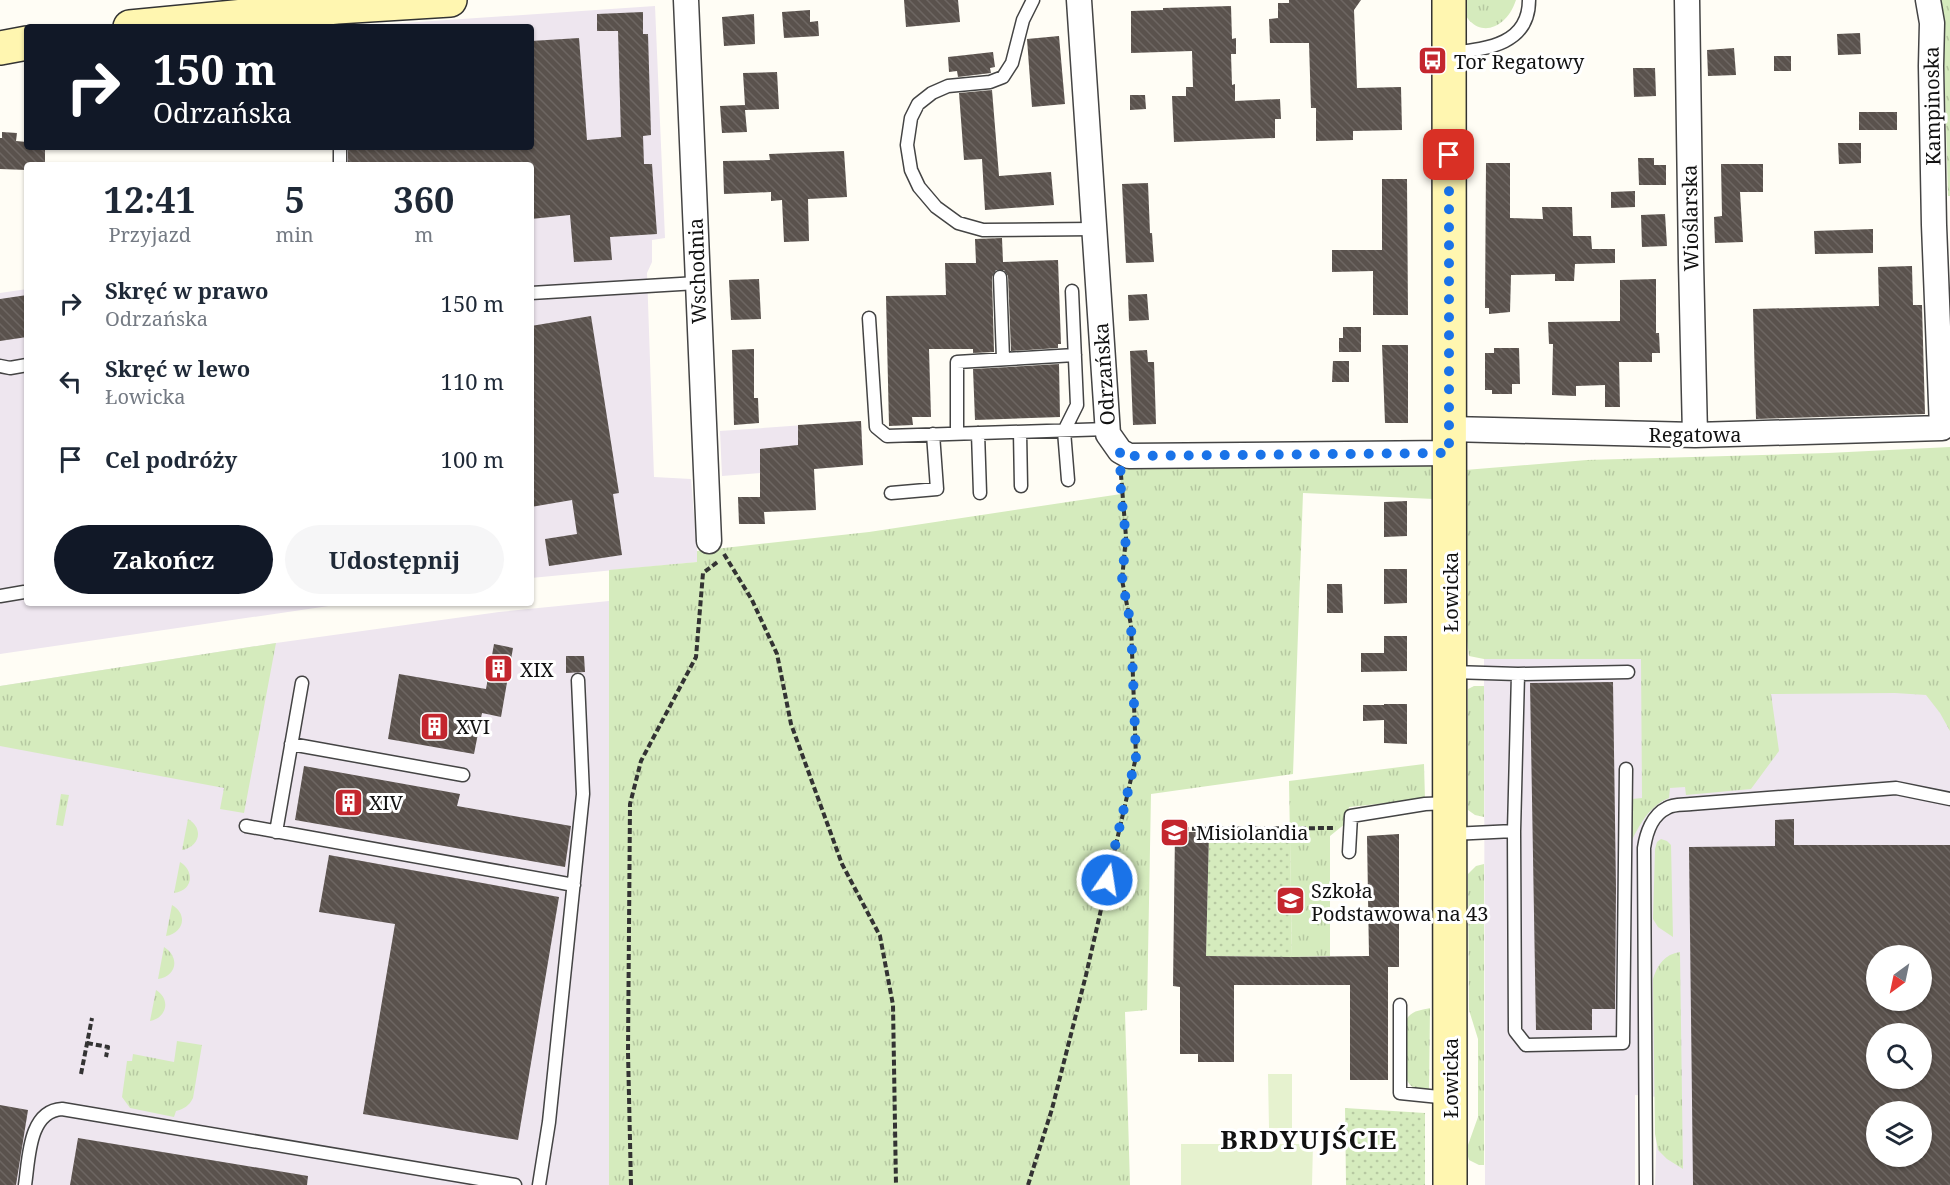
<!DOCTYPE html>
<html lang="pl">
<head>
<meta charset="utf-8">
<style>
	:root { --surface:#fff; --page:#f6f6f7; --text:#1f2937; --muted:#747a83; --accent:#111827 }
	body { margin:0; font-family:"Noto Serif",serif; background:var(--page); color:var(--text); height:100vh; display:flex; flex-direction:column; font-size:22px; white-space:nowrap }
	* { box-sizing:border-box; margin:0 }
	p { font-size:20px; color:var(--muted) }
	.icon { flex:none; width:33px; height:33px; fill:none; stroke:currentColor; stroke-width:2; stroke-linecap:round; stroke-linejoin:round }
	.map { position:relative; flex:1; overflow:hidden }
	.details { position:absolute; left:24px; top:162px; width:510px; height:444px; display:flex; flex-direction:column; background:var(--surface); border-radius:6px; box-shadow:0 2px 4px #0004 }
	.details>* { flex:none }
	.banner { position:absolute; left:24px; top:24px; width:510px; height:126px; border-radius:6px; box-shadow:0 2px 4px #0004; background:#111827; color:#fff; overflow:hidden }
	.needle { width:39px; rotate:213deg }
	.fabs { position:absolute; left:1866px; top:945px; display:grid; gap:12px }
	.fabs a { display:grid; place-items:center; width:66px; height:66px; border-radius:50%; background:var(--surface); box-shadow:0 2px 4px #0004; font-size:30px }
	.pin { position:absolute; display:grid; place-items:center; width:51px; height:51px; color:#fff; margin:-26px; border-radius:12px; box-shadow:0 3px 9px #0006 }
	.me { position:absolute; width:66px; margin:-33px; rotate:13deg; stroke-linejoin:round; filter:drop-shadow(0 0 4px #0008) }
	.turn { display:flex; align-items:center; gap:21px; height:126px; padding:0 30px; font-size:27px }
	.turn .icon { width:78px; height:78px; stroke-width:2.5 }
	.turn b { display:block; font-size:42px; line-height:51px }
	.eta { display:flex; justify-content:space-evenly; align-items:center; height:102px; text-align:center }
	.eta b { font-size:36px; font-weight:700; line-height:42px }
	.action { display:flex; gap:12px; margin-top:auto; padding:12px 30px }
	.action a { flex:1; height:69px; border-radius:36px; background:var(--accent); color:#fff; font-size:24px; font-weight:700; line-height:69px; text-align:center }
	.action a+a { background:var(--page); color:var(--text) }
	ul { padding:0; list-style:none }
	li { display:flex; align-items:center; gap:18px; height:78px; padding:0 30px }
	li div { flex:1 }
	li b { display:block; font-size:22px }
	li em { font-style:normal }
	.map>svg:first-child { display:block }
	.industrial { fill:#eee6ef; fill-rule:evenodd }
	.grass { fill:url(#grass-tufts) }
	.park { fill:url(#park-dots) }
	.pitch { fill:#e6f2cf }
	.building { fill:url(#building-back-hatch); fill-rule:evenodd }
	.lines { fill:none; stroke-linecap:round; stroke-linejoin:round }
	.lane-casing { stroke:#444; stroke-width:15 }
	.street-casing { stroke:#444; stroke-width:27 }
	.secondary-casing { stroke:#333; stroke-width:36 }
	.path { stroke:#333; stroke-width:4; stroke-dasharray:6 3; stroke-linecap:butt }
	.lane { stroke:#fff; stroke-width:12 }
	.street { stroke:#fff; stroke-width:24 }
	.secondary { stroke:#fff6b0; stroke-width:33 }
	.route { stroke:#1a73e8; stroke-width:10; stroke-dasharray:0 18 }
	.labels { text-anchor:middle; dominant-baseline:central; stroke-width:6; stroke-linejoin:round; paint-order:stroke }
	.poi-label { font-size:20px; fill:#111; stroke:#fff; text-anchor:start }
	.street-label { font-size:20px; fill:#111; stroke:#fff }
	.district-label { font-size:26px; font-weight:bold; letter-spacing:1.5px; fill:#111; stroke:#fff }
</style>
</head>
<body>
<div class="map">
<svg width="1950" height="1185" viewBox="0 0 1950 1185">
	<defs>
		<pattern id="grass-tufts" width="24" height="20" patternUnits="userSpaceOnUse" patternTransform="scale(1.5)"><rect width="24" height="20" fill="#d5ebbd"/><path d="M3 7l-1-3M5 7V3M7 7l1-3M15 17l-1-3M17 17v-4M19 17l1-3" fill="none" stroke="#b6c8a1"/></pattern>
		<pattern id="park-dots" width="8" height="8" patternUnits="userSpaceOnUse" patternTransform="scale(1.5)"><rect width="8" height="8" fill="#d5ebbd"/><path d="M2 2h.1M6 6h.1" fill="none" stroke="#b6c8a1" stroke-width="1.8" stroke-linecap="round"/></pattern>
		<pattern id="building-back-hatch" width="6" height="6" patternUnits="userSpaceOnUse" patternTransform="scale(1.5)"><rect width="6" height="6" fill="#5a524d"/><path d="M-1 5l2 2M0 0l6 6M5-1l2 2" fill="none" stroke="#6d6662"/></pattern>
	</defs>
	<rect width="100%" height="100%" fill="#fffdf5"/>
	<path class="industrial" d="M655,6L665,238L652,240V262L647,273L654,477L691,479L698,562L531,578V165H332L333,147H531V27H343Z
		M27,289V603H349L0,654V293Z
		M861,421L863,465L722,476L720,431Z
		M609,601V1185H0V686L276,643L499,612Z
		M1484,659H1641L1929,683L1950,718V1185H1655L1658,1097L1635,1095V1185H1485ZM1876,956H1922V1000H1876ZM1876,1034H1922V1078H1876ZM1876,1112H1922V1156H1876Z"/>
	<path class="grass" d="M1460,0H1516C1504,36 1468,39 1460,0Z
		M1940,0H1950V196H1948L1943,24Z
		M1950,447V731L1940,713L1926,695L1895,693L1771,694L1779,751L1751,789L1686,795L1685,787L1670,788L1669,798C1650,806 1641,822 1632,840V799L1642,798L1641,659H1484L1469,656L1467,641L1465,470L1587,460L1828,453Z
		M1120,463L1135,469L1432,463L1434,499L1303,493L1293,774L1151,794L1147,1010L1125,1012L1130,1185H609V570L697,562V551L869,532L1121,494Z
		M276,643L244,813L220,809L224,788L0,746V686Z
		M1474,686H1484V817L1475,815L1468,810V689Z
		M1424,764L1425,799L1349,807L1346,823L1330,836V956L1292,957L1289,781Z
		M61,794L69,795L63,826L56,825Z
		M188,819C204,828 200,847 182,850Z
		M1661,839L1667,841L1671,845L1673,937L1658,927L1653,919L1655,849L1657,842Z
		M180,862C195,871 193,891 174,893Z
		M1484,864V1165H1479L1469,1160L1467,1153L1468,1145L1478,1117V1039L1469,1010L1468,874L1476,866Z
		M172,905C188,914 184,933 166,936Z
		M164,947C180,957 177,976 158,979Z
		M1680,952L1683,1169L1667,1159L1658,1150L1655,1134L1653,979C1657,965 1665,954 1680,952Z
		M156,990C171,999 167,1018 150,1021Z
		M1430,1008L1429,1091C1421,1091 1413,1090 1408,1082C1401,1074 1401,1025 1408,1017C1414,1010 1422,1010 1430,1008Z
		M177,1041L202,1045L193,1098C189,1106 184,1109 176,1111L174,1117L130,1108L122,1097L127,1061H132L133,1054L174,1062Z"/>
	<path class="park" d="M1209,832L1290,833L1292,957L1206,956Z
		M1345,1108L1425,1113V1185H1346Z"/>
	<path class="pitch" d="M1268,1074H1292V1128H1269Z
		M1181,1144H1313L1312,1185H1181Z"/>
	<path class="building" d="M904,0H958L960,22L906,27Z
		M1289,0H1361L1354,10L1357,88L1401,87L1402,130L1353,131V140L1316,141V108H1311L1309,43H1270L1269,19L1278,18V3H1289Z
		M1231,6L1232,39L1236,38V54H1231L1232,85L1235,84V101L1280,99L1281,119H1275V138L1174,142L1172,96H1186V87H1193L1192,51L1131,53V11L1163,10V8Z
		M810,10V22L818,21L819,36L784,38L782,12Z
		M643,12V34H648L651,135L643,136L644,164H652L657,234L610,237L612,260L574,262L570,215L531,219V165H348V147H531V41L579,38L587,140L621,137L618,31H597V14Z
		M754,14L755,44L724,46L722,17Z
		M1860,33L1861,54L1838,55L1837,34Z
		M1059,36L1065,104L1032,107L1027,39Z
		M1734,48L1736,75L1708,76L1707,50Z
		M993,52L995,67L990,68L991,73L958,77L957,71L949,72L948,57Z
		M1774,56H1791V71H1774Z
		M1633,68H1655L1656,96L1634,97Z
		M777,72L779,109L745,110L747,132L722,133L720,106L745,105L743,73Z
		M992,90L999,176L1051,172L1054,205L985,210L982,159L964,160L959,93Z
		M1130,95H1145L1146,109L1130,110Z
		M1859,112H1897V130H1859Z
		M2,132L17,133L16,141L27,142V147H45V165H27V170L0,169V138H2Z
		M1838,143H1861V163L1839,164Z
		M844,151L847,197L808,199L809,241L784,242L782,200L771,201V192L724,194L723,161L770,160L769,154Z
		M1638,158H1654V165H1666V185H1639Z
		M1486,163H1510V218L1543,219L1542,207H1572L1573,236H1591L1592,249H1615V263L1575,264L1574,281H1555V274L1511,275L1510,312L1489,314V308H1485Z
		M1721,164H1763V192H1740L1743,242L1715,243L1714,217L1722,216Z
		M1382,179H1407L1408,315H1373V271L1332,272V250H1382Z
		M1148,183L1150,233H1152L1154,262L1126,263L1122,184Z
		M1635,191V207L1611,208V192Z
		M1665,214L1667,246L1642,247L1641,215Z
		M1873,229V253L1815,254L1814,231Z
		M1002,238L1003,262L1058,260L1061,344H1058V348L1011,351L1008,276L1004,270H996L992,277L994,352L973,353V349H929L931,417H912L913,425L889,426L886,296L946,295L945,263H976L975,239Z
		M1912,266L1913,305H1922L1925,414L1756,419L1753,309L1879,306L1878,267Z
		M759,279L761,319L731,320L729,280Z
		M1656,279V333H1659L1660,353H1652V362H1619L1620,407H1605V385L1576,386V396L1552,395L1553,344H1549L1548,322L1620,321V280Z
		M1147,294L1149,320L1129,321L1128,295Z
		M27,295V337L0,341V299Z
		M591,316L619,493L613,494L622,555L549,566L545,539L577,534L572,500L531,507V326Z
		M1343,327H1361V352H1339V338H1343Z
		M1382,345H1408V423H1385Z
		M1494,348H1519L1520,384H1512V394H1492V390H1485V353H1494Z
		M754,349V398H758L759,423L734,425L732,350Z
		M1147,350L1148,362H1154L1156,424L1133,425L1130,351Z
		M1333,361H1349V382H1332Z
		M1059,364L1060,417L975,420L973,369Z
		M861,421L863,465L814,469L816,510L764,512L765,524H739L738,497H760V449L798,445V425Z
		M1407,501V536L1384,537V502Z
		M1384,569H1407V603L1384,604Z
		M1327,584H1342L1343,613H1327Z
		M1384,636H1407V671L1361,672V653H1384Z
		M494,644L513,648L501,717L482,713L474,754L388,739L399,674L486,689Z
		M566,656H584L585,672L566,673Z
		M1613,682L1616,888L1615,1009H1592V1030H1536L1530,683Z
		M1384,704H1407V744L1384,743V720L1363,721V705H1384Z
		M304,766L460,794L457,806L571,826L565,867L295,820Z
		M1794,819V845H1950V1185H1693L1689,847L1775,846V820ZM1876,956H1922V1000H1876ZM1876,1034H1922V1078H1876ZM1876,1112H1922V1156H1876Z
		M1175,832H1209L1206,956L1292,957L1369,956L1367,836L1399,834V967H1388V1080H1350V985H1234V1062H1198V1054H1180V987L1173,986Z
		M329,855L559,897L518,1140L363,1114L395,924L319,912Z
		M0,1105L28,1110L16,1185H0Z
		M78,1138L308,1176L307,1185H70Z"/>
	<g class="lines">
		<defs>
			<path id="lane" d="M1033,0L1023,20L1012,63L1003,77L990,82L948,86L932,93L918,104L911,118L907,145L911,170L919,187L936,207L958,223L983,230L1094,229
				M1450,53C1484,49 1529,46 1529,0
				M340,165V147
				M1000,277L1003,359
				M531,293L697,283
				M869,318L876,427L887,436L1108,429
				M0,366L10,368L27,365
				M1020,432L1021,486
				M978,433L980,493
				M957,434V362L1075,355
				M1068,480L1064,431L1077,405L1072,291
				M891,493L937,489L933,434
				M0,596L24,592
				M1452,672L1518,674L1514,831
				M1518,674L1628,672
				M291,744L463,775
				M246,826L574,885
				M276,832L302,683
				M1452,834L1514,831L1515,1031L1526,1045L1623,1043L1626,769
				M1349,852L1351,816L1425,804L1449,803
				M1400,1005V1093L1449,1098
				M25,1185C29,1160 28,1111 62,1109L515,1185
				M539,1185L549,1122L583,794L578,680
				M1646,1185L1644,848C1646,834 1652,815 1667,808C1673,804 1684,805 1691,804L1896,788L1950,799"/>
			<path id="street" d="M686,0L709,541
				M1079,0L1108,434L1120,451L1129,456L1449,453
				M1687,0L1691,262L1695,435
				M1449,429L1695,435L1942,428L1934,225L1931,66L1932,23L1928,0"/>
			<path id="secondary" d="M1449,0L1450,1185
				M130,27L337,7L450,0
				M0,48L27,43"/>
		</defs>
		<use href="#lane" class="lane-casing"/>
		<use href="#street" class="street-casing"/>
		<use href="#secondary" class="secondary-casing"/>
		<path class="path" d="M724,554L752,600L777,654L791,724L842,864L880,936L893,1005L896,1185
			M1168,842L1169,829L1336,828
			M87,1043L108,1047L106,1057
			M81,1074L92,1018
			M631,1185L628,1052L630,804L641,761L696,657L703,573L719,561
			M1028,1185L1052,1109L1086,975L1136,757L1131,625L1122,580L1126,537L1121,475"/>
		<use href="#lane" class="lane"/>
		<use href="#street" class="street"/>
		<use href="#secondary" class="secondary"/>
	</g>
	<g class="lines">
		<path class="route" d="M1107,880L1136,757L1131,625L1122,580L1126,537L1121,494L1120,451L1128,456L1449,453V155"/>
	</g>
	<defs>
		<symbol id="bus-square" viewBox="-11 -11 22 22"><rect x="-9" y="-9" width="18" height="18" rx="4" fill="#c4262e" stroke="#fff"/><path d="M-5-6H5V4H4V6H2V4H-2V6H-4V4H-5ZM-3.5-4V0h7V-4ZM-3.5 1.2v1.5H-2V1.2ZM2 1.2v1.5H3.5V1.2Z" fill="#fff"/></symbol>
		<symbol id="building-square" viewBox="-11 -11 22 22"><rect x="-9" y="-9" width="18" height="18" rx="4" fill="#c4262e" stroke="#fff"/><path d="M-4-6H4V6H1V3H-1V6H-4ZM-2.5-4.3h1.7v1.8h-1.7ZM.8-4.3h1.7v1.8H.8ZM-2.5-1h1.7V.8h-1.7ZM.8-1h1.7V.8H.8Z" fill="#fff"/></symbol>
		<symbol id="school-square" viewBox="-11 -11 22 22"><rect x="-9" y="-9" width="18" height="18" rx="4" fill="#c4262e" stroke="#fff"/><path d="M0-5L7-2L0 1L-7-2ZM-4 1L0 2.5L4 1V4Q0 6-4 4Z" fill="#fff"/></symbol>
	</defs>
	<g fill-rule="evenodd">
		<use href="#bus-square" x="1416" y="44" width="33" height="33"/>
		<use href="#building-square" x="482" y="652" width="33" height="33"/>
		<use href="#building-square" x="418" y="710" width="33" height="33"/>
		<use href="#building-square" x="332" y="786" width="33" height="33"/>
		<use href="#school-square" x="1158" y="816" width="33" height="33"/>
		<use href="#school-square" x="1274" y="884" width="33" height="33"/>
	</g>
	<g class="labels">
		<g class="poi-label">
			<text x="1454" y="61">Tor Regatowy</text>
			<text x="520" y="669">XIX</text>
			<text x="456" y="726">XVI</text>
			<text x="369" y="802">XIV</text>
			<text x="1196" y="832">Misiolandia</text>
			<text x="1311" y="890">Szkoła<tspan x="1311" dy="23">Podstawowa na 43</tspan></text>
		</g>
		<g class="street-label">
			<text transform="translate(1932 106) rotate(-91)">Kampinoska</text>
			<text transform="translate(1690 218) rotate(-91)">Wioślarska</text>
			<text transform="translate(697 271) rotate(-92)">Wschodnia</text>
			<text transform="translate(1104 374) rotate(-94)">Odrzańska</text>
			<text x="1695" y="434">Regatowa</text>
			<text transform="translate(1450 592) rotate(-90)">Łowicka</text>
			<text transform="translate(1450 1078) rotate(-90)">Łowicka</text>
		</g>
		<g class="district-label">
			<text x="1309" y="1139">BRDYUJŚCIE</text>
		</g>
	</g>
</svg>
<div class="fabs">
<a><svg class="needle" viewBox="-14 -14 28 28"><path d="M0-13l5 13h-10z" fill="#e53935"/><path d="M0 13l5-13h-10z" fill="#747a83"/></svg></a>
<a><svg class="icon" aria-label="search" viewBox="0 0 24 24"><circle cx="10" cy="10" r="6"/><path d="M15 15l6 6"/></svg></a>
<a><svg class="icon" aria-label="layers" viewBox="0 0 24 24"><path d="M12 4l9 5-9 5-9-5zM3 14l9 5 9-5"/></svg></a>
</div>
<div class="pin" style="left:1449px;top:155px;background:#d93025"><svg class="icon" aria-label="arrive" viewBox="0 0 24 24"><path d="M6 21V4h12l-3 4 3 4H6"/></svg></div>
<svg class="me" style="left:1107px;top:880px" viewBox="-20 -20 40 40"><circle r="17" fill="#1a73e8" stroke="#fff" stroke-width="3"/><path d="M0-11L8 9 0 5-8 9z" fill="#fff"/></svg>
<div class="banner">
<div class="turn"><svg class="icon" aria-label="right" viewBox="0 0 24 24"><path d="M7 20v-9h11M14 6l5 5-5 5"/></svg><div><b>150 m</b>Odrzańska</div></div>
</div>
<section class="details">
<div class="eta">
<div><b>12:41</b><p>Przyjazd</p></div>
<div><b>5</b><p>min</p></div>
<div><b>360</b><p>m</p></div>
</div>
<ul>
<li><svg class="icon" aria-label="right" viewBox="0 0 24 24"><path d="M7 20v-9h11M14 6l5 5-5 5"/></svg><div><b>Skręć w prawo</b><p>Odrzańska</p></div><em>150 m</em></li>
<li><svg class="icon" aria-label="left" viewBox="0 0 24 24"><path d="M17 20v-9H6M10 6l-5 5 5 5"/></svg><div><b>Skręć w lewo</b><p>Łowicka</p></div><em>110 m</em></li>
<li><svg class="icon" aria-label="arrive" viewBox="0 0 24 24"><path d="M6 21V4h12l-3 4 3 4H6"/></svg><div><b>Cel podróży</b></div><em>100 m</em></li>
</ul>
<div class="action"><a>Zakończ</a><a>Udostępnij</a></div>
</section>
</div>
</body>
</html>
